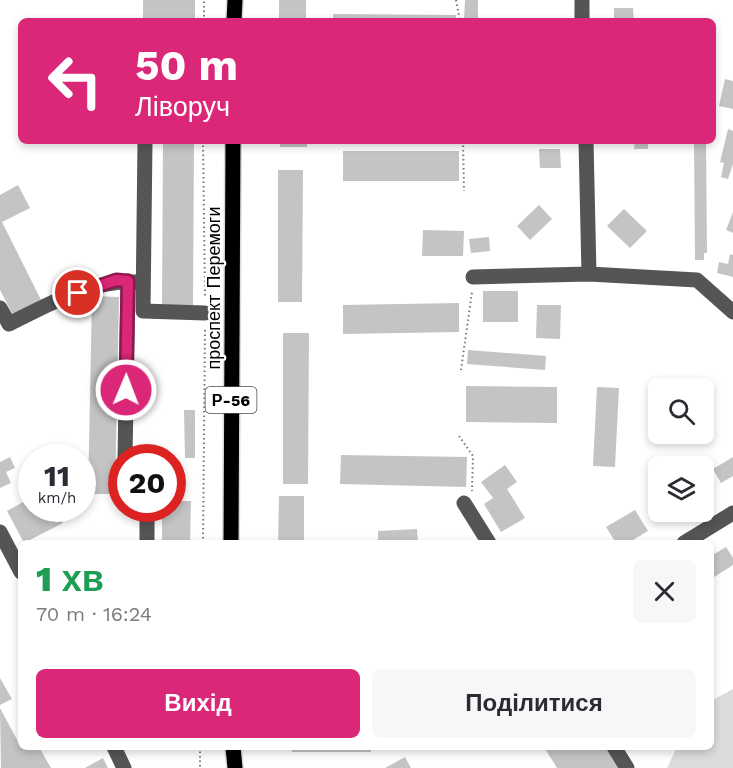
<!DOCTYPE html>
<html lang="uk">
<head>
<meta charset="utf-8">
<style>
	:root { --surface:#fff; --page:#f7f7f7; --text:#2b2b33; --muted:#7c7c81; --accent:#db2777 }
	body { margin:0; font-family:"Work Sans",sans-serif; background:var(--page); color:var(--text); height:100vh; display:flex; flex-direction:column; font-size:22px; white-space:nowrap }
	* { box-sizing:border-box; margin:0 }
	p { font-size:20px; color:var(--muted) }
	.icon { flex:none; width:33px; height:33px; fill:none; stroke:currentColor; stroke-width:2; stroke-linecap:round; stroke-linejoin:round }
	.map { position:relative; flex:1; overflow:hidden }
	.side { position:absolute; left:18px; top:540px; width:696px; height:210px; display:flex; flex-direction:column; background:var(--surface); border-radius:9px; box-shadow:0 3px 9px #0003 }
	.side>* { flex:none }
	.guide { position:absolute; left:18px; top:18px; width:698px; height:126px; border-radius:9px; box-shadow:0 3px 9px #0003; background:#db2777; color:#fff; overflow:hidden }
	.buttons { position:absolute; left:648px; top:378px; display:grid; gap:12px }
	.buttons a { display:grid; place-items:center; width:66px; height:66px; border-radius:9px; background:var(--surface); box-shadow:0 3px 9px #0003; font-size:30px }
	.speed { position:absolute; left:18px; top:444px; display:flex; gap:12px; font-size:30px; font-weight:700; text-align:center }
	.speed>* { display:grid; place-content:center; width:78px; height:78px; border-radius:50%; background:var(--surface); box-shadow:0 3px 9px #0003; line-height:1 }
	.speed small { font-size:15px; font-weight:400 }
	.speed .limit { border:9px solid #d22; background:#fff; color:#111 }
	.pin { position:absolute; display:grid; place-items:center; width:51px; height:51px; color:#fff; margin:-26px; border:3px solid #fff; border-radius:50%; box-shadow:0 2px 6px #0007 }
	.me { position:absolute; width:66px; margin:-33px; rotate:1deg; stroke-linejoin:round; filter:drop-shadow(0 0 4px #0008) }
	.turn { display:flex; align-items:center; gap:21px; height:126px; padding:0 18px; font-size:27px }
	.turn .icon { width:78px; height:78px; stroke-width:2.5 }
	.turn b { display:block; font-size:42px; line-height:51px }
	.round { display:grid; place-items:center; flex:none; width:63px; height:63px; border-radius:9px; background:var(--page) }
	.head { display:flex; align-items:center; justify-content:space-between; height:102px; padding:0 18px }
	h1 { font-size:36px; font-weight:800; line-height:45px; color:#1e9e55 }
	.action { display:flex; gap:12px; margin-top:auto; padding:12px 18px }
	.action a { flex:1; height:69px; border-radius:9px; background:var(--accent); color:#fff; font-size:24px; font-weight:800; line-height:69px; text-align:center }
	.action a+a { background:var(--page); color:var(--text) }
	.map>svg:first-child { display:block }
	.green { fill:#dcdcdc }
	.building { fill:#c4c4c4 }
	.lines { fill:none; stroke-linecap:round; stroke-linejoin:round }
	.major-casing { stroke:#dbdbdb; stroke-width:18 }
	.path { stroke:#777; stroke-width:2; stroke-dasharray:1.5 3; stroke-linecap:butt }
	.minor { stroke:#555; stroke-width:15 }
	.major { stroke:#000; stroke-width:15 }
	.route-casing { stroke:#8e194d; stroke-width:15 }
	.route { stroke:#db2777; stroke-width:10 }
	.labels { text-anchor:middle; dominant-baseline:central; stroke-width:4.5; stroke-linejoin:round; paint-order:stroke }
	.shield { fill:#fff; stroke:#4c4c4c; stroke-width:1.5 }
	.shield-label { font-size:16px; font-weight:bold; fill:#000 }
	.street-label { font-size:18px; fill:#000; stroke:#fff }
</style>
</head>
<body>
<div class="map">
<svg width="733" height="768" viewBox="0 0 733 768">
	<rect width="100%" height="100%" fill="#fff"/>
	<path class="green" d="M733,689V768H667L677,747H711V701Z"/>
	<path class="building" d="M143,0H195V21H143Z
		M279,0H306V21H279Z
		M465,0H478V21H464Z
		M614,8H633L634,21H614Z
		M333,14L456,15V21H333Z
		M725,79L733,81V109L719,106Z
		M728,129L733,131V164L728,179L721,177L724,163L720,162Z
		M163,141H194L193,305H162Z
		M280,141H307V147H280Z
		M635,141H648V149H634Z
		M694,141H706L707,253H704V260H695Z
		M539,149H560L561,168H540Z
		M343,151H459V181H343Z
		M278,170H303L302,302H278Z
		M18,185L30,208L2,222L41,300L13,315L0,290V195Z
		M539,205L552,219L530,240L517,226Z
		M624,209L647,231L630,248L607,226Z
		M733,212V233L726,230Z
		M423,230L464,231L463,256H422Z
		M489,237L490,251L471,253L469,239Z
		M730,254L733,255V277L717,273L719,262L728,264Z
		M483,291H518V322H483Z
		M92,296L119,297L115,494H88Z
		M459,303V332L343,334V305Z
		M537,305H561L560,339L536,338Z
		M283,333H309L308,484H283Z
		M468,350L546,356L545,370L467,364Z
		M466,386L557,387V423L466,422Z
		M597,387L619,388L615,467L593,466Z
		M184,410H195V458H185Z
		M341,455L467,457L466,487L340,484Z
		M10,457L15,468L6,472L11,483L0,488V462Z
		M683,457L688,466H668Z
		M733,457V476L721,483L713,469Z
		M505,465L517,482L507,489L525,518L501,532L484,504L493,498L481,482Z
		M279,496H304V543H278Z
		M32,497V508H55L63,523L24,543L7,511Z
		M172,501H191L190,543H162V508H172Z
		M635,510L648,531L628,543H616L606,527Z
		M664,512H680L668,518Z
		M417,529L418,543H378V531Z
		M726,547L733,558V565L711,579V556Z
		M0,678L12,699L0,705Z
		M0,708L21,747H39L51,768H1Z
		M292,747H371V752H292Z
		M544,747H605L619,768H557Z
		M405,757L411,768H385Z
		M103,758L108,768H85Z"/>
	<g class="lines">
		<defs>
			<path id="major" d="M234,21L235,0
				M231,543L233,141
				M233,747L235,768"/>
		</defs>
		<use href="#major" class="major-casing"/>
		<path class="path" d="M456,0L460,21
			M204,21V0
			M203,141L205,297
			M463,141L464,191
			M461,370L472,292
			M459,436L473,456L472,491
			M203,543L205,327
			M200,747V768"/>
		<path class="minor" d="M582,0V21
			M145,141L143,311L205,313
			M586,141L589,274
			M473,277L589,274L697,280L733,312
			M0,308L9,324C49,304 92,279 138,282
			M125,458L128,281
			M464,503L489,543
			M147,508V543
			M0,532L21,572
			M684,543L733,513
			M114,747L124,768
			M614,747L627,768"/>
		<use href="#major" class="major"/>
	</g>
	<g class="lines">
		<defs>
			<path id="route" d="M78,293L116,280L128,281L126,390"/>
		</defs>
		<use href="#route" class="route-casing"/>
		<use href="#route" class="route"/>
	</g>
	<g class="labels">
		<rect class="shield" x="205.5" y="387" width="51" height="26" rx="4.5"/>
		<g class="shield-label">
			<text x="231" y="400">Р-56</text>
		</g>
		<g class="street-label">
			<text transform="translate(213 288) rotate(-90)">проспект Перемоги</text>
		</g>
	</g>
</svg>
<div class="buttons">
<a><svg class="icon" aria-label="search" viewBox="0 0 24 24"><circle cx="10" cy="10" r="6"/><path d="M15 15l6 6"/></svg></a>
<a><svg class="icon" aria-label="layers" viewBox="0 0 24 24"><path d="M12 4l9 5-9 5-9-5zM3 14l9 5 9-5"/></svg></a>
</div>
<div class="speed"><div>11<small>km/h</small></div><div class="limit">20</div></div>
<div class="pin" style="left:78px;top:293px;background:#d93025"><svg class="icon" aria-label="arrive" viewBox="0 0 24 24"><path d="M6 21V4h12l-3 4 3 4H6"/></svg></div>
<svg class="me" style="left:126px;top:390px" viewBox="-20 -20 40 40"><circle r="17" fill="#db2777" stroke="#fff" stroke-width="3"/><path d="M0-11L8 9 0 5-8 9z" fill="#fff"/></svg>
<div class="guide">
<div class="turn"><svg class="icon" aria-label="left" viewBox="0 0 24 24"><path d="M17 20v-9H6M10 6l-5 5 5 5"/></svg><div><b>50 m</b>Ліворуч</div></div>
</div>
<section class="side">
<div class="head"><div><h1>1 хв</h1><p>70 m · 16:24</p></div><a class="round"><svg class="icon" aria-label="close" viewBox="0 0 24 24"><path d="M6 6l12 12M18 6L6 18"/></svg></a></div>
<div class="action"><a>Вихід</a><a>Поділитися</a></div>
</section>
</div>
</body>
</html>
